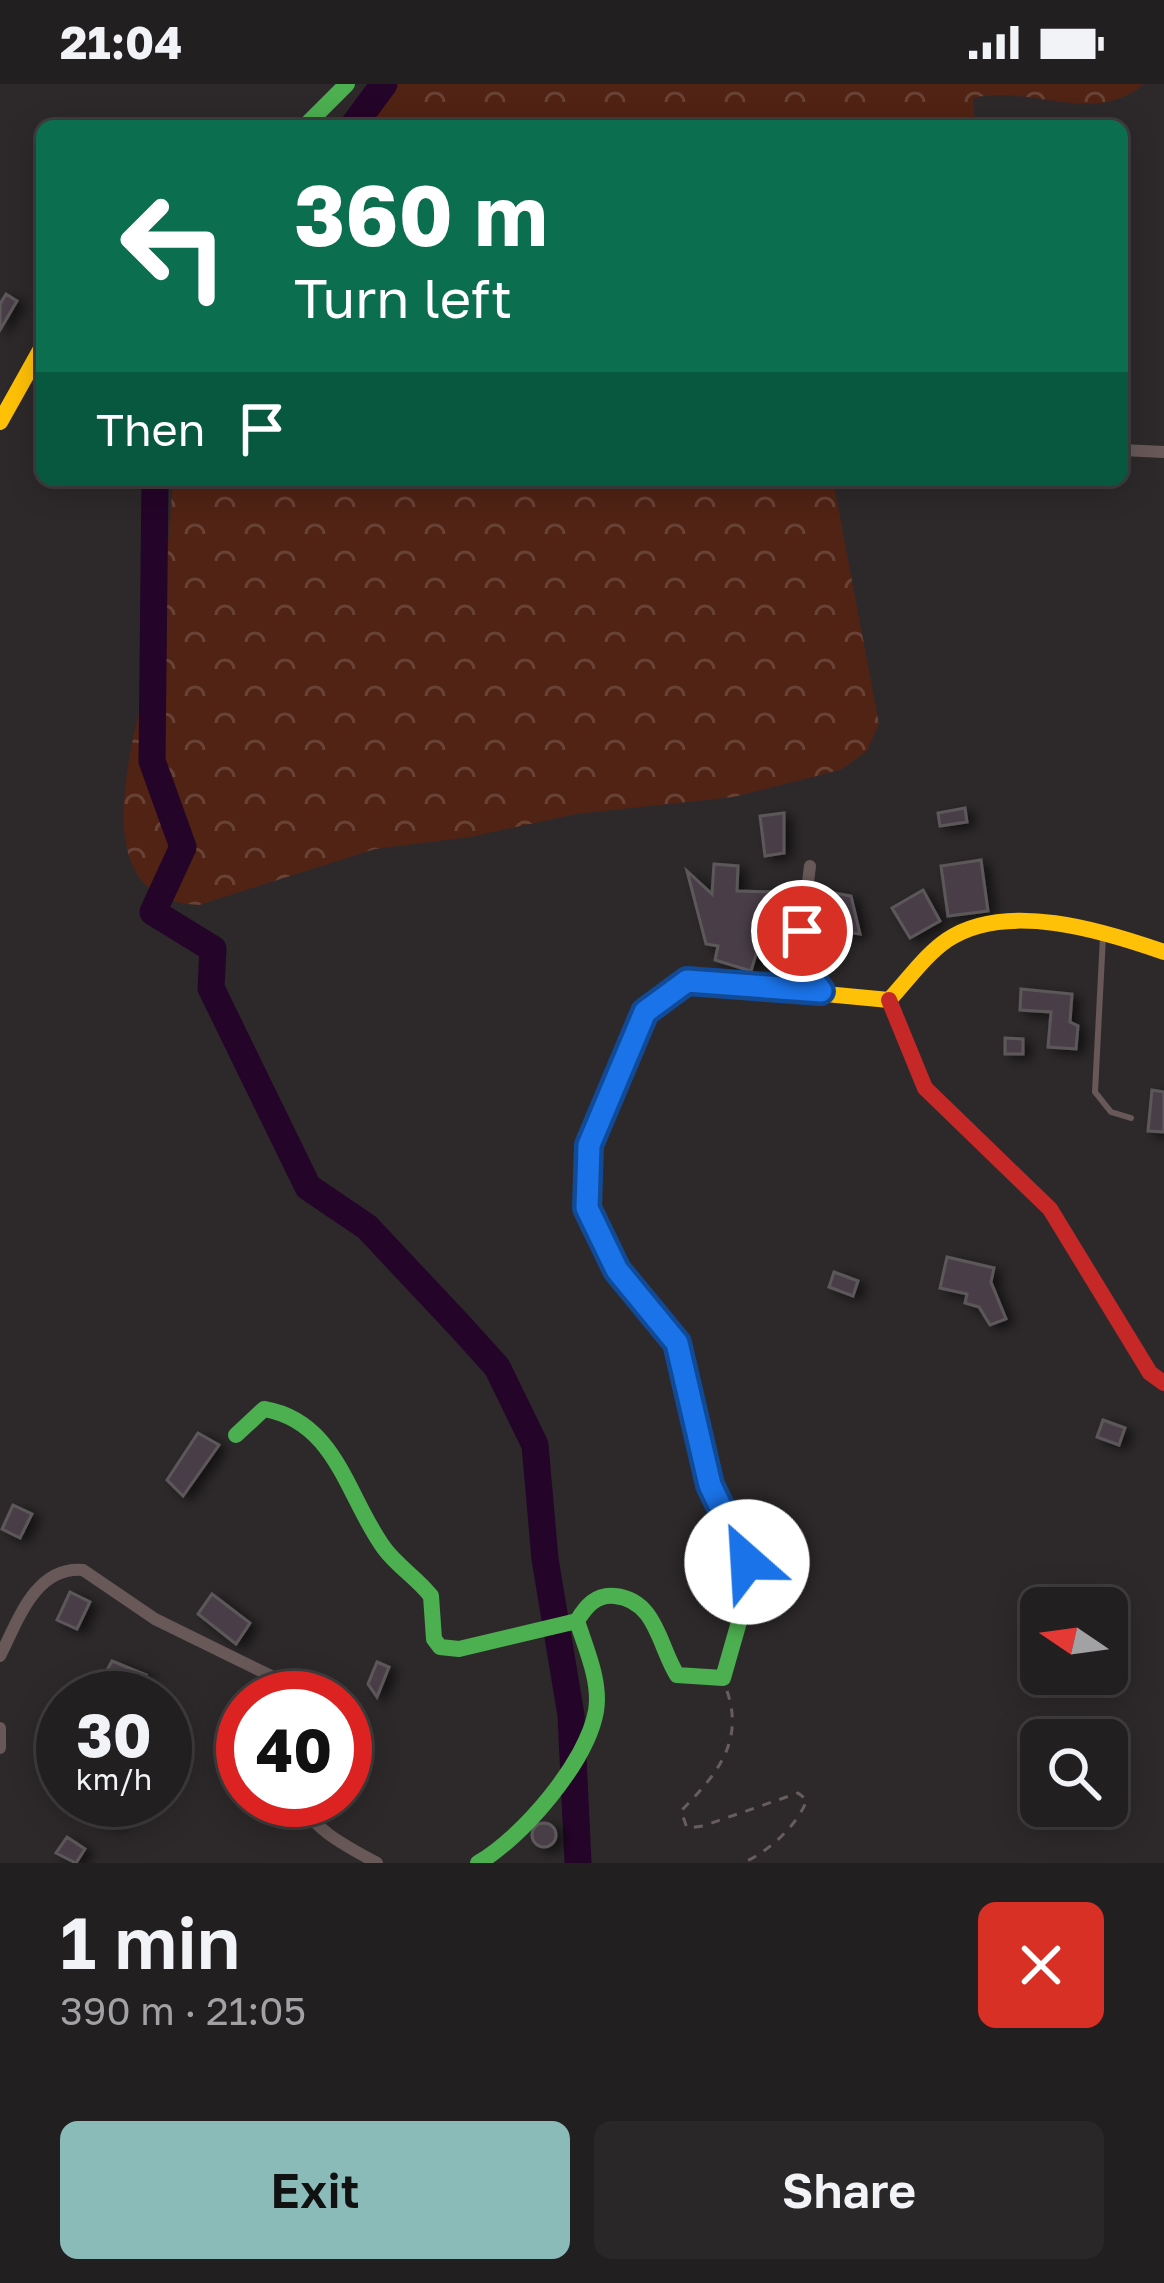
<!DOCTYPE html>
<html lang="en">
<head>
<meta charset="utf-8">
<style>
	:root { --surface:#221f20; --page:#2a2729; --text:#f1f3f6; --muted:#a2a2a5; --line:#3f3d3e; --accent:#8bbbb9 }
	body { margin:0; font-family:"Golos Text",sans-serif; background:var(--page); color:var(--text); height:100vh; display:flex; flex-direction:column; font-size:45px; white-space:nowrap }
	* { box-sizing:border-box; margin:0 }
	p { font-size:39px; color:var(--muted) }
	.icon { flex:none; width:66px; height:66px; fill:none; stroke:currentColor; stroke-width:2; stroke-linecap:round; stroke-linejoin:round }
	.map { position:relative; height:1779px; overflow:hidden }
	.side { display:flex; flex-direction:column; background:var(--surface); flex:1 }
	.side>* { flex:none }
	.guide { position:absolute; left:36px; top:36px; width:1092px; height:366px; border-radius:18px; box-shadow:0 6px 30px #0003,0 0 0 3px var(--line); background:#0b6e4f; color:#fff; overflow:hidden }
	.needle { width:78px; rotate:283deg }
	.tools { position:absolute; left:1020px; top:1503px; display:grid; gap:24px }
	.tools a { display:grid; place-items:center; width:108px; height:108px; border-radius:18px; background:var(--surface); box-shadow:0 6px 30px #0003,0 0 0 3px var(--line); font-size:60px }
	.speed { position:absolute; left:36px; top:1587px; display:flex; gap:24px; font-size:60px; font-weight:700; text-align:center }
	.speed>* { display:grid; place-content:center; width:156px; height:156px; border-radius:50%; background:var(--surface); box-shadow:0 6px 30px #0003,0 0 0 3px var(--line); line-height:1 }
	.speed small { font-size:30px; font-weight:400 }
	.speed .limit { border:18px solid #d22; background:#fff; color:#111 }
	.pin { position:absolute; display:grid; place-items:center; width:102px; height:102px; color:#fff; margin:-51px; border:6px solid #fff; border-radius:50%; box-shadow:0 3px 12px #0007 }
	.me { position:absolute; width:132px; margin:-66px; rotate:334deg; stroke-linejoin:round; filter:drop-shadow(0 0 9px #0008) }
	.turn { display:flex; align-items:center; gap:42px; height:252px; padding:0 60px; font-size:54px }
	.turn .icon { width:156px; height:156px; stroke-width:2.5 }
	.turn b { display:block; font-size:84px; line-height:102px }
	.then { display:flex; align-items:center; height:114px; padding:0 60px; background:#0003; gap:24px; font-size:45px }
	.round { display:grid; place-items:center; flex:none; width:126px; height:126px; border-radius:18px; background:var(--page) }
	.headline { display:flex; align-items:center; justify-content:space-between; height:204px; padding:0 60px }
	h1 { font-size:72px; font-weight:600; line-height:90px }
	.button { display:flex; gap:24px; margin-top:auto; padding:24px 60px }
	.button a { flex:1; height:138px; border-radius:18px; background:var(--accent); color:#111; font-size:48px; font-weight:600; line-height:138px; text-align:center }
	.button a+a { background:var(--page); color:var(--text) }
	.status { display:flex; justify-content:space-between; align-items:center; height:84px; padding:0 60px; background:var(--surface); direction:ltr }
	.status svg { height:33px; fill:currentColor }
	.map>svg:first-child { display:block }
	.forest { fill:url(#forest-crowns) }
	.lines { fill:none; stroke-linecap:round; stroke-linejoin:round }
	.river { stroke:#240428; stroke-width:27 }
	.building { fill:#4a3e46; stroke:#5c585a; stroke-width:3; filter:url(#shadow) }
	.path { stroke:#685d5d; stroke-width:3; stroke-dasharray:9 9; stroke-linecap:butt }
	.lane { stroke:#685858; stroke-width:6 }
	.street { stroke:#685858; stroke-width:12 }
	.fast { stroke:#4caf50; stroke-width:16 }
	.slow { stroke:#ffc107; stroke-width:16 }
	.jam { stroke:#c62828; stroke-width:16 }
	.route-casing { stroke:#114b97; stroke-width:30 }
	.route { stroke:#1a73e8; stroke-width:21 }
</style>
</head>
<body>
<div class="status"><b>21:04</b><svg viewBox="0 0 49 12"><path d="M0 12V9h3v3zM5 12V6h3v6zM10 12V3h3v9zM15 12V0h3v12zM26 1h20v11H26zM47 4h2v5h-2z"/></svg></div>
<div class="map">
<svg width="1164" height="1779" viewBox="0 0 1164 1779">
	<defs>
		<pattern id="forest-crowns" width="20" height="18" patternUnits="userSpaceOnUse" patternTransform="scale(3)"><rect width="20" height="18" fill="#502314"/><path d="M2 6a3 3 0 1 1 6 0M12 15a3 3 0 1 1 6 0" fill="none" stroke="#694236"/></pattern>
		<filter id="shadow"><feDropShadow dx="7" dy="4" stdDeviation="6" flood-color="#0009"/></filter>
	</defs>
	<rect width="100%" height="100%" fill="#2d292b"/>
	<path class="forest" d="M373,0H1144C1093,43 1033,0 973,14L975,42H341Z
		M173,396H833L879,640L867,667L842,685L817,692L733,713L576,730L470,753L375,765L199,821C68,816 145,625 157,553C166,502 169,448 173,396Z"/>
	<g class="lines">
		<path class="river" d="M353,42L384,0
			M155,396L152,677L183,763L153,828L213,865L211,904L308,1103L367,1143L459,1241L497,1283L535,1361L545,1475L571,1631L578,1779"/>
	</g>
	<path class="building" d="M6,210L17,217L0,246V220Z
		M965,724L967,738L940,742L938,729Z
		M784,729V769L765,772L760,732Z
		M981,776L988,827L948,832L941,782Z
		M714,780L738,782L737,807L778,808L784,845H777L776,868L757,867L751,887L715,876L718,862L706,860L687,787L712,810Z
		M818,806L851,812L860,850L813,844Z
		M923,806L940,837L910,854L892,824Z
		M1021,905L1072,910L1070,938L1078,942L1076,965L1048,963L1051,928L1020,926Z
		M1005,954L1023,955V970H1005Z
		M1152,1006L1164,1008V1048L1148,1047Z
		M947,1173L994,1184L991,1198L1006,1235L990,1241L979,1223L965,1219L967,1210L940,1204Z
		M834,1188L858,1197L853,1212L829,1203Z
		M1103,1336L1125,1344L1119,1361L1097,1353Z
		M198,1349L219,1361L183,1412L167,1396Z
		M13,1421L32,1430L20,1454L2,1445Z
		M70,1508L90,1518L77,1545L57,1536Z
		M212,1510L250,1539L236,1560L198,1530Z
		M112,1577L146,1591L132,1614H119L120,1597L106,1588Z
		M377,1578L389,1583L377,1613L368,1600Z
		M101,1716H128L116,1741L95,1730Z
		M532 1751a12 12 0 1 1 24 0a12 12 0 1 1-24 0Z
		M67,1753L85,1765L76,1779L56,1769Z"/>
	<g class="lines">
		<path class="path" d="M727,1607C745,1659 715,1692 681,1727L687,1744L703,1742L798,1709L807,1716C796,1743 769,1767 743,1779"/>
		<path class="lane" d="M1103,852L1095,1008L1111,1028L1131,1034"/>
		<path class="street" d="M1122,366L1164,368
			M810,782L799,874L802,886L821,907
			M0,1572C18,1537 35,1482 83,1486L155,1535L273,1593L287,1614
			M0,1644V1664
			M300,1716C312,1746 350,1764 377,1779"/>
		<path class="fast" d="M305,42L347,0
			M236,1351L264,1325C336,1337 347,1413 384,1464C397,1482 417,1494 431,1512L434,1555L440,1563L459,1565L577,1537
			M478,1779C522,1754 587,1678 596,1627C601,1598 586,1565 577,1537C586,1522 596,1510 615,1512C656,1516 659,1562 677,1591L723,1594L749,1503L747,1477L710,1401L678,1259L617,1186L587,1124L586,1109"/>
		<path class="slow" d="M0,338L42,263
			M586,1109L589,1061L645,928L687,897L889,916C908,896 924,872 947,856C1006,816 1104,847 1164,868"/>
		<path class="jam" d="M889,916L925,1004L1050,1125L1150,1289L1164,1299"/>
	</g>
	<g class="lines">
		<defs>
			<path id="route" d="M747,1478L710,1401L677,1259L617,1186L587,1124L589,1061L645,928L687,897L821,907L800,880L802,847"/>
		</defs>
		<use href="#route" class="route-casing"/>
		<use href="#route" class="route"/>
	</g>
</svg>
<div class="tools">
<a><svg class="needle" viewBox="-14 -14 28 28"><path d="M0-13l5 13h-10z" fill="#e53935"/><path d="M0 13l5-13h-10z" fill="#a2a2a5"/></svg></a>
<a><svg class="icon" aria-label="search" viewBox="0 0 24 24"><circle cx="10" cy="10" r="6"/><path d="M15 15l6 6"/></svg></a>
</div>
<div class="speed"><div>30<small>km/h</small></div><div class="limit">40</div></div>
<div class="pin" style="left:802px;top:847px;background:#d93025"><svg class="icon" aria-label="arrive" viewBox="0 0 24 24"><path d="M6 21V4h12l-3 4 3 4H6"/></svg></div>
<svg class="me" style="left:747px;top:1478px" viewBox="-20 -20 40 40"><circle r="19" fill="#fff"/><path d="M0-13L10 11 0 6-10 11z" fill="#1a73e8"/></svg>
<div class="guide">
<div class="turn"><svg class="icon" aria-label="left" viewBox="0 0 24 24"><path d="M17 20v-9H6M10 6l-5 5 5 5"/></svg><div><b>360 m</b>Turn left</div></div>
<div class="then">Then<svg class="icon" aria-label="arrive" viewBox="0 0 24 24"><path d="M6 21V4h12l-3 4 3 4H6"/></svg></div>
</div>
</div>
<section class="side">
<div class="headline"><div><h1>1 min</h1><p>390 m · 21:05</p></div><a class="round" style="background:#d93025;color:#fff"><svg class="icon" aria-label="close" viewBox="0 0 24 24"><path d="M6 6l12 12M18 6L6 18"/></svg></a></div>
<div class="button"><a>Exit</a><a>Share</a></div>
</section>
</body>
</html>
